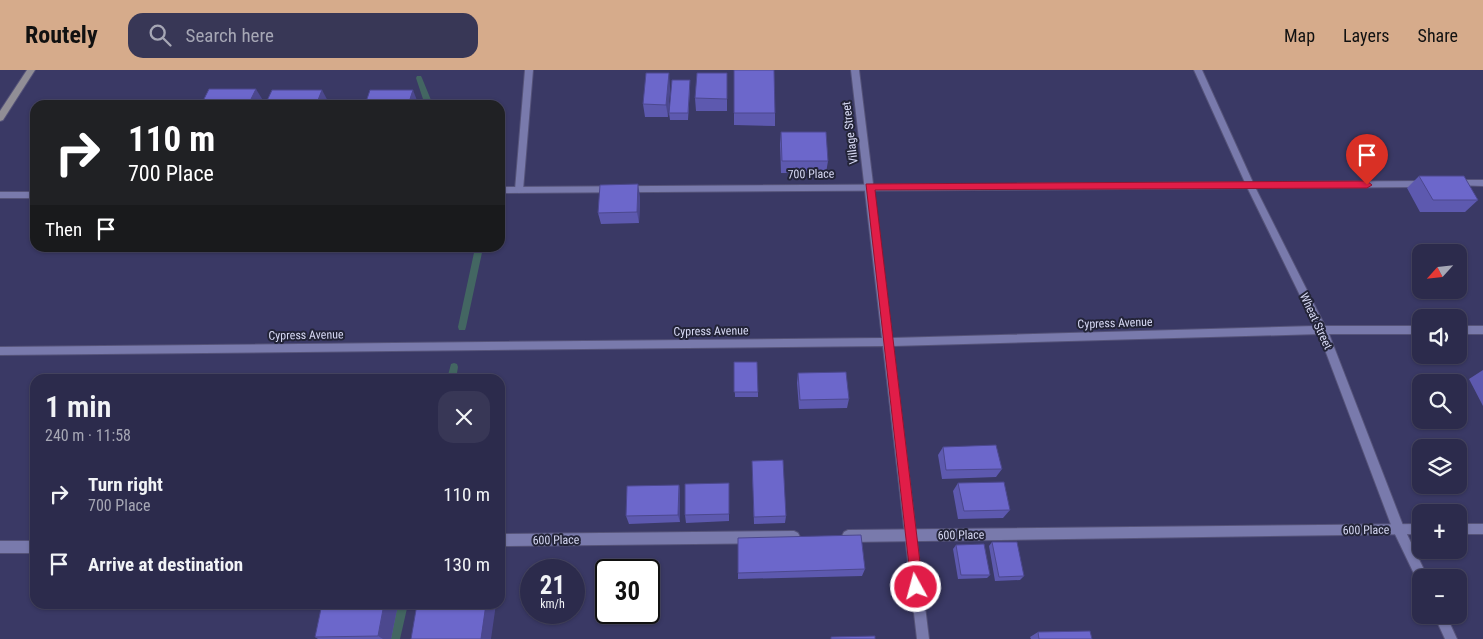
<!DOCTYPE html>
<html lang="en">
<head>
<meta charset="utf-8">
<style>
	:root { --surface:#2c2b4c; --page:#383756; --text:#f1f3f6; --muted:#a6a7b5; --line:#484764; --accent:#d6ab8b }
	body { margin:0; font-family:"Roboto Condensed",sans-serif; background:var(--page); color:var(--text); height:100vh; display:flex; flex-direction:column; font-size:19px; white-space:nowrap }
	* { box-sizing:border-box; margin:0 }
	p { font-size:16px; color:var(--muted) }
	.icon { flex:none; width:28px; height:28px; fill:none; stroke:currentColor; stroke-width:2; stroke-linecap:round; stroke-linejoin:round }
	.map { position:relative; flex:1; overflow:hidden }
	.side { position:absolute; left:30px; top:304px; width:475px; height:235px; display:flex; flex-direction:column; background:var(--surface); border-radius:15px; box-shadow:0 1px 4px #0004,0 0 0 1px var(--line) }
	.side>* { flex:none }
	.top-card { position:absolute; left:30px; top:30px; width:475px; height:152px; border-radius:15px; box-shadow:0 1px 4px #0004,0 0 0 1px var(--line); background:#202124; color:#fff; overflow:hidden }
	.needle { width:32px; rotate:243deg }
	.fabs { position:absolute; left:1412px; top:174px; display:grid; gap:10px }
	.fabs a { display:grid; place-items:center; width:55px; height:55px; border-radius:10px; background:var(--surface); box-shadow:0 1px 4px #0004,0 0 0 1px var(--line); font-size:25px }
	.speed { position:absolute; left:520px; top:489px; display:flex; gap:10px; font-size:25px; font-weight:700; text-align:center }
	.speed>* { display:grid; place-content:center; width:65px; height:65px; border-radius:50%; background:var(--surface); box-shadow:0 1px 4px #0004,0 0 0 1px var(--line); line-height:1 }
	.speed small { font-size:12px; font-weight:400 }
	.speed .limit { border:2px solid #111; border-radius:8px; background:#fff; color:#111 }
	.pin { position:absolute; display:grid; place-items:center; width:42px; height:42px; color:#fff; margin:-51px -21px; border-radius:50% 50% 50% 0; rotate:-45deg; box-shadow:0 0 5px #0007 }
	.pin .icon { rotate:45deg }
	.me { position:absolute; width:55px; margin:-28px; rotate:353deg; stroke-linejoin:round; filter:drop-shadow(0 0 4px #0008) }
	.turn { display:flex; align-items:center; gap:18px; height:105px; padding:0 15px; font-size:22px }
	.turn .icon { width:65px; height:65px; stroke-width:2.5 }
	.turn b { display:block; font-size:35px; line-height:42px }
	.then { display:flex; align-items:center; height:48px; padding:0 15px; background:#0003; gap:10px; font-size:19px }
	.round { display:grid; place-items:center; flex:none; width:52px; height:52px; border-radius:15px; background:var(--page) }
	.head { display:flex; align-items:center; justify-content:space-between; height:85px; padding:0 15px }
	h1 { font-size:30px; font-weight:600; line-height:38px }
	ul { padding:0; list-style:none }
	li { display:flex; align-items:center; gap:15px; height:70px; padding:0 15px }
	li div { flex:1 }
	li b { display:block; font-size:19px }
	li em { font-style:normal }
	header { display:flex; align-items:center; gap:30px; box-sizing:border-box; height:70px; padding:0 25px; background:var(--accent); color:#111 }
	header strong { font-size:24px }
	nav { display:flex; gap:28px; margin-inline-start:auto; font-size:18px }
	.search { width:350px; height:45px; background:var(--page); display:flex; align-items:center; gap:12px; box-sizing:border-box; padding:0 18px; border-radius:15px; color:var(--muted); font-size:19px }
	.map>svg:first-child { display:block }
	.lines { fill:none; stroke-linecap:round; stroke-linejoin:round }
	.stream { fill:#436662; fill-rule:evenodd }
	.lane-casing { stroke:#555379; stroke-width:2 }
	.street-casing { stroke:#555379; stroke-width:2 }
	.secondary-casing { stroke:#555379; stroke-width:2 }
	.lane { fill:#797aac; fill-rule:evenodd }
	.street { fill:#797aac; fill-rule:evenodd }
	.secondary { fill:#918e96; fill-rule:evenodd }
	.wall { fill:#5d59af }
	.shaded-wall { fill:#4c488e }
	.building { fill:#6c67cb; stroke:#4c488e }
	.route { fill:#e11d48; stroke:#92132f }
	.labels { text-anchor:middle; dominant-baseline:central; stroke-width:4; stroke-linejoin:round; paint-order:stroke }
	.street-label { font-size:12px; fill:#d7d9f4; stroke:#232438 }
</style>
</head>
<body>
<header>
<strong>Routely</strong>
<div class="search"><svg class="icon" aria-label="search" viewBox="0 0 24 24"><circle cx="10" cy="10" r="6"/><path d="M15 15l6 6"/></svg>Search here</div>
<nav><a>Map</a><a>Layers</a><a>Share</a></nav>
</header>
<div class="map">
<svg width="1483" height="569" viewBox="0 0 1483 569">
	<rect width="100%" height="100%" fill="#3a3965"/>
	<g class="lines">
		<path class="stream" d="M417,6H421L422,8L433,35H425L416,8Z
			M475,178H483L466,257L465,260H459L458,257Z
			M454,293L457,294L458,297L456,309H447L451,294Z
			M398,534H408L400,569H390Z"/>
		<defs>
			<path id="lane" d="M1456,110H1483V116L1453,115L1452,113L1453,111Z
				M1424,111L1428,114L1424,117L500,123V117Z
				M0,122H35V128H0Z
				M1421,454V464L848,472L844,470L842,466L844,462L848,460Z
				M1459,454H1483V464H1459Z
				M794,461L798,463L800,467L798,471L794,473L500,476V464Z
				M0,471H35V483H0Z"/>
			<path id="street" d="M525,0H533L523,120L519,123L515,120Z
				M851,0H859L892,268L1315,256L1247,117L1194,0H1202L1255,117L1325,256H1421V264H1329L1404,458L1428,508H1421V514L1418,512L1393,460L1319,264L893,276L929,569H917L883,276L0,285V277L882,268Z
				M1459,256H1483V264H1459Z
				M1434,545H1446L1457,569H1445Z"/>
			<path id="secondary" d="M27,0H35L3,50L0,51V41Z"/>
		</defs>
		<use href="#lane" class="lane-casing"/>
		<use href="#street" class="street-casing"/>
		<use href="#secondary" class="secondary-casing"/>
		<use href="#lane" class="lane"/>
		<use href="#street" class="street"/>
		<use href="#secondary" class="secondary"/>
	</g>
	<path class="wall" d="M727,3V41H696L695,28Z
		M670,16L668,47H645L643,34Z
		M690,17L688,50H670L669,43Z
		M734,43H775V56L734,55Z
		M781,62L828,91L826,103H781L780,74Z
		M1419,106L1478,130L1465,142H1420L1407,118Z
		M640,126L639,153L601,154L598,143Z
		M734,292L758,322V327H735Z
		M1483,300V336L1469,309Z
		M798,303L849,329L847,338L799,339L797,313Z
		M943,377L1002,399L996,407L942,409L938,385Z
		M752,391L786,446L785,453L754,454Z
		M729,413V451L686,453L685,445Z
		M958,413L1010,440L1003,448L958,449L953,421Z
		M679,415L680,423V452L629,454L626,446Z
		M738,468L865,499L862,506L738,509Z
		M992,472L1024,506L1020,510L995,511L989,476Z
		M956,475L990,505L987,508L958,509L953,479Z
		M398,534L391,569H318L315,567Z
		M1038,562L1092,569H1031L1030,567Z"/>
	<path class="shaded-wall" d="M669,3L670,16L668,47L666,35Z
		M256,19L264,32L262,35H248Z
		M322,20L329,33L328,35H316Z
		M413,20L418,33V35H408Z
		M638,114L640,126L639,153L637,142Z
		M679,415L680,423V452L678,445Z
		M500,483L502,485L500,498Z
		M384,534H398L391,569H383L378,566Z
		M486,534H496L491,569H481Z"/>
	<path class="building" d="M734,0H774L775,43H734Z
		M646,3H669L666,35L643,34Z
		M697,3H727V29L695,28Z
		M672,10H690L688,43H669Z
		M209,19H256L248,35H201Z
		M272,20H322L316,35H265Z
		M370,20H413L408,35H365Z
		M781,62H826L828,91H782Z
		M1419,106H1464L1478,130H1433Z
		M638,114L637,142L598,143L600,115Z
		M734,292H757L758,322H734Z
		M846,302L849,329L800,330L798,303Z
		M996,375L1002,399L946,400L943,377Z
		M783,390L786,446L754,447L752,391Z
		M1004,412L1010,440L964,441L958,413Z
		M729,413V444L685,445V414Z
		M679,415L678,445L626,446L627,416Z
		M861,465L865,499L738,503V468Z
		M992,472H1017L1024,506L999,507Z
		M984,474L990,505H961L956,475Z
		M322,534H384L378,566L315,567Z
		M417,534H486L481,569H411Z
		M1090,561L1092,569H1039L1038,562Z
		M875,566V569H831V567Z"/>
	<path class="route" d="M1367,111L1372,115L1367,118L875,120L923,517L921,522L916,524L912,522L866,114Z"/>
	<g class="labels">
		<g class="street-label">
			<text transform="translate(850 63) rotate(-97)">Village Street</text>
			<text transform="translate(811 104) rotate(-1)">700 Place</text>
			<text transform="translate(1316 251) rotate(65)">Wheat Street</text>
			<text transform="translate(1115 253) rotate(-2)">Cypress Avenue</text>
			<text transform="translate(711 261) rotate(-1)">Cypress Avenue</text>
			<text transform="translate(306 265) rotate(-1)">Cypress Avenue</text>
			<text transform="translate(1366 460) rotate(-1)">600 Place</text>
			<text transform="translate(961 465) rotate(-1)">600 Place</text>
			<text transform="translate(556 470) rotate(-1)">600 Place</text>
		</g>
	</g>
</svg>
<div class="fabs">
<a><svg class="needle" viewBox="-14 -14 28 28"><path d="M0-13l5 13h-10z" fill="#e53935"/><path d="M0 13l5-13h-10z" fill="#a6a7b5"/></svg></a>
<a><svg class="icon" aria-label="sound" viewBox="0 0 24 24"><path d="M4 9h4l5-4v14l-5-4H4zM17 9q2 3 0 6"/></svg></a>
<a><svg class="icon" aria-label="search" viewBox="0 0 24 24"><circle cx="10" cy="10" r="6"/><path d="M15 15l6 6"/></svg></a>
<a><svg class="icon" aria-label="layers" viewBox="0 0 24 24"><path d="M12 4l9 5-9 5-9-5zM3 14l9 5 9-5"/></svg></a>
<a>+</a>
<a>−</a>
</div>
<div class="speed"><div>21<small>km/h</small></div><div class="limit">30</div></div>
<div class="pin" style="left:1367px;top:115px;background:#d93025"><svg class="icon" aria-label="arrive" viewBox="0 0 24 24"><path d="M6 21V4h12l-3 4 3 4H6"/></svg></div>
<svg class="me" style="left:916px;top:517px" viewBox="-20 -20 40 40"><circle r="17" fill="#e11d48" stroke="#fff" stroke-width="3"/><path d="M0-11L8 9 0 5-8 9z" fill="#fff"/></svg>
<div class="top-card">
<div class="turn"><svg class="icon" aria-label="right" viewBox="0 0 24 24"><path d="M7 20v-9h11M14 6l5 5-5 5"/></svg><div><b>110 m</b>700 Place</div></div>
<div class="then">Then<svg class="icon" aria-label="arrive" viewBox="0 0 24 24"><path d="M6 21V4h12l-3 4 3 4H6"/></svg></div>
</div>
<section class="side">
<div class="head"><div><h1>1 min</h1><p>240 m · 11:58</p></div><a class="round"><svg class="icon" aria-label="close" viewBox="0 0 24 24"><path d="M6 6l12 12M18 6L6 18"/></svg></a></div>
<ul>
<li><svg class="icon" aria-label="right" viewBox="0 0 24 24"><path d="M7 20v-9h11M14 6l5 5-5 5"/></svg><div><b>Turn right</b><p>700 Place</p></div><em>110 m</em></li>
<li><svg class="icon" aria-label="arrive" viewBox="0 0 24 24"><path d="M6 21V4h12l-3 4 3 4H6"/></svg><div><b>Arrive at destination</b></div><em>130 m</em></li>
</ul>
</section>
</div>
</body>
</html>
